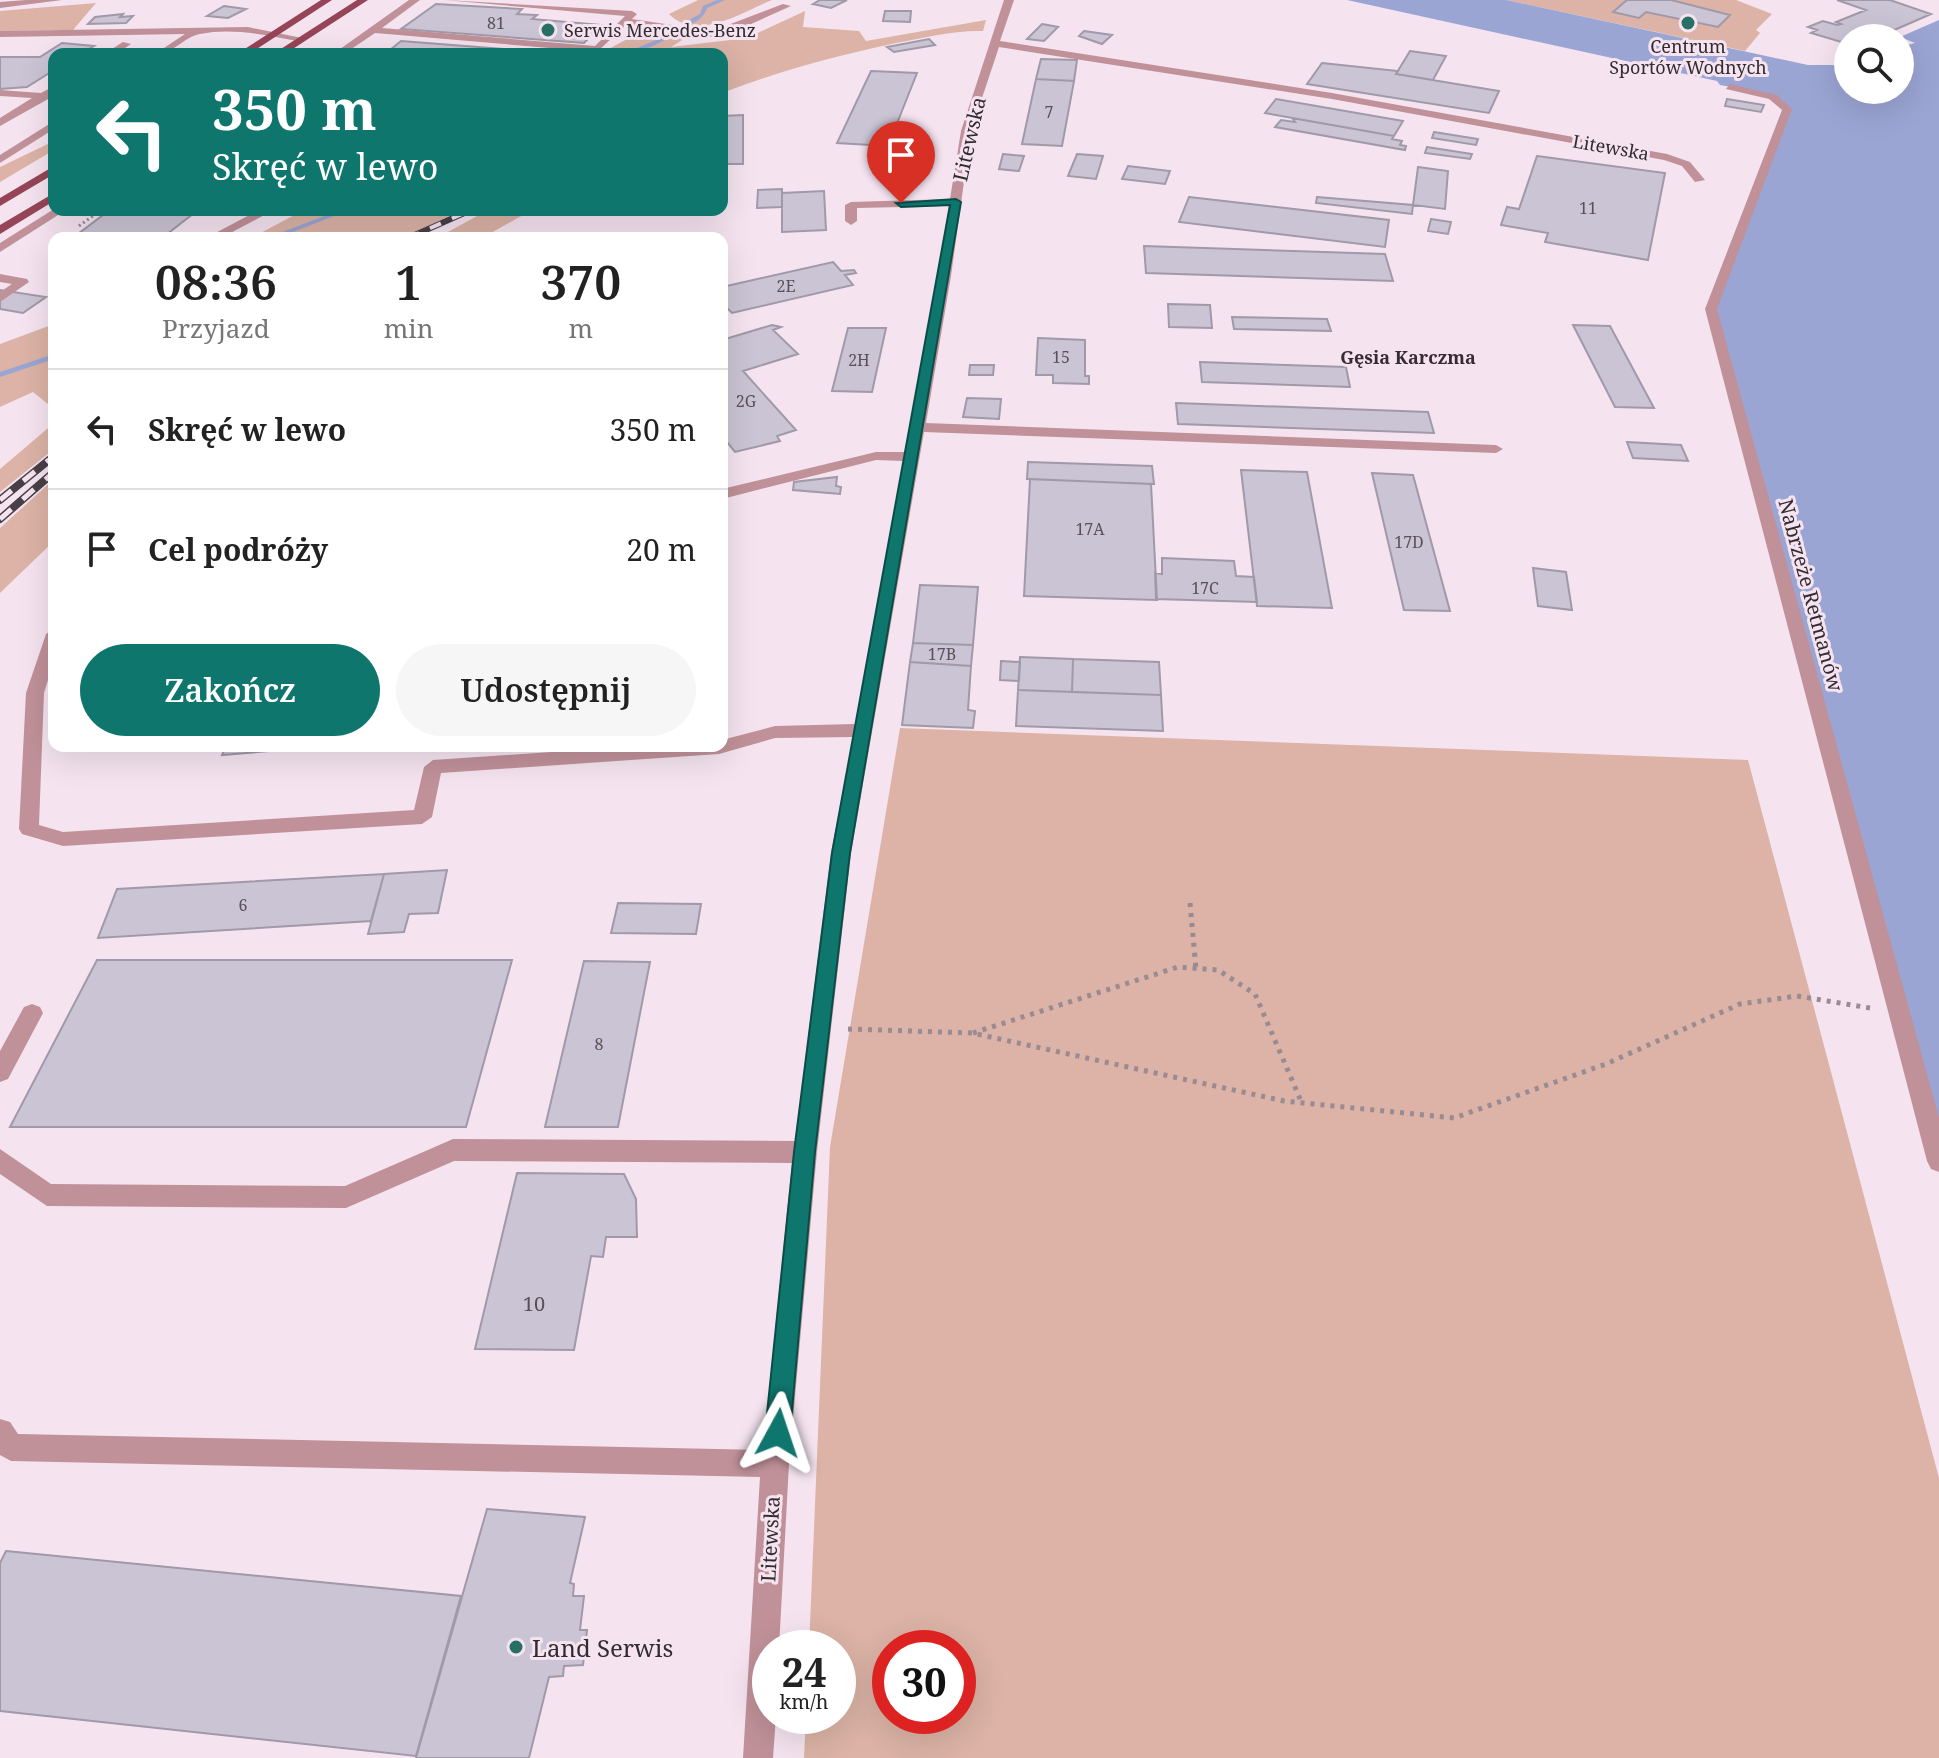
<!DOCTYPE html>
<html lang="pl">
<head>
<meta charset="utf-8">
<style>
	:root { --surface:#fff; --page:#f6f6f6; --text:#222; --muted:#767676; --line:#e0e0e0; --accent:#0f766e }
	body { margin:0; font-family:"Noto Serif",serif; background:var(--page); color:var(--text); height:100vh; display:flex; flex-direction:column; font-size:30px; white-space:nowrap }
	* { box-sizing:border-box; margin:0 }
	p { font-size:26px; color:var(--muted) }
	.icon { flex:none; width:44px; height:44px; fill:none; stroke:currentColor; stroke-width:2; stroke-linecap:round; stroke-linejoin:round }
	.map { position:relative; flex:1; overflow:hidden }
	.sheet { position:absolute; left:48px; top:232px; width:680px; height:520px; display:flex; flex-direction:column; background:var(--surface); border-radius:16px; box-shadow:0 8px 32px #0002 }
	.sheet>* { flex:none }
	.hud { position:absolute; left:48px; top:48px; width:680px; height:168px; border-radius:16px; box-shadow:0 8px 32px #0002; background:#0f766e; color:#fff; overflow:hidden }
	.tools { position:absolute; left:1834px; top:24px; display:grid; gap:16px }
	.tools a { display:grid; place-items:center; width:80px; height:80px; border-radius:50%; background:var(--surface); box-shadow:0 8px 32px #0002; font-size:40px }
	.speed { position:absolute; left:752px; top:1630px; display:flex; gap:16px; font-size:40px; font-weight:700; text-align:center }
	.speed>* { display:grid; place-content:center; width:104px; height:104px; border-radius:50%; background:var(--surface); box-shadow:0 8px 32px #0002; line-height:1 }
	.speed small { font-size:20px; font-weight:400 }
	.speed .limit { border:12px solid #d22; background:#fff; color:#111 }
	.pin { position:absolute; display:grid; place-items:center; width:68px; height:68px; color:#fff; margin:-82px -34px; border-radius:50% 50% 50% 0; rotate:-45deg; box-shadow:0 0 8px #0007 }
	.pin .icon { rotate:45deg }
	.me { position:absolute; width:88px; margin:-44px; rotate:5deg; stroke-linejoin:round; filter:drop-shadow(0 0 6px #0008) }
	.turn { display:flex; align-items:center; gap:28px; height:168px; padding:0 32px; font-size:36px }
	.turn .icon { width:104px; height:104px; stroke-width:2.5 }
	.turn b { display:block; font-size:56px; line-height:68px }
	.eta { display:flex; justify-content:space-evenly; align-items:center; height:136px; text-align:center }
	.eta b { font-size:48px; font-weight:600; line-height:56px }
	.action { display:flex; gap:16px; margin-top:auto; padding:16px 32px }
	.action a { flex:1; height:92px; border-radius:48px; background:var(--accent); color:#fff; font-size:32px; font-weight:600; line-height:92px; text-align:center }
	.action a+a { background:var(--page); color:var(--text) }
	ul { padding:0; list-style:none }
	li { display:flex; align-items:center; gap:24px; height:120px; padding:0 32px; border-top:2px solid var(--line) }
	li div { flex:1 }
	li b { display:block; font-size:30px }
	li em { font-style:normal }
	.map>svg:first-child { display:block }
	.green { fill:#dcb3a6; fill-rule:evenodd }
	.water { fill:#9ba5d3 }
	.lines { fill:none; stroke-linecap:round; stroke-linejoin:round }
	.stream { fill:#9ba5d3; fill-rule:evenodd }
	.building { fill:#cbc4d4; stroke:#a099a8; stroke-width:2 }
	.path-far1 { stroke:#988b94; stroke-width:3; stroke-dasharray:2 3; stroke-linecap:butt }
	.path { stroke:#988b94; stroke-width:5; stroke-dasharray:4 6; stroke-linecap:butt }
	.minor { fill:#c09199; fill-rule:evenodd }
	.major { fill:#954557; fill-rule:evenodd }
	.rail-far1-casing { stroke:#484046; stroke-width:6 }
	.rail-casing { stroke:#484046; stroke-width:8 }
	.rail-far1 { stroke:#f5e4f0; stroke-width:4; stroke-dasharray:12; stroke-linecap:butt }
	.rail { stroke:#f5e4f0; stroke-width:5; stroke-dasharray:15; stroke-linecap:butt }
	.route { fill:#0f766e; stroke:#0a4d48; stroke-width:2 }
	.poi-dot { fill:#286f65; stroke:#f5e4f0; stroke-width:3 }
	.labels { text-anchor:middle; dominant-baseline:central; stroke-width:6; stroke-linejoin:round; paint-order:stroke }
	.number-label { font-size:16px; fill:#585159 }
	.far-poi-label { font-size:18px; fill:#322b30; stroke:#f5e4f0; text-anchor:start }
	.far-street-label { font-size:18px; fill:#322b30; stroke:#f5e4f0 }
	.far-neighbourhood-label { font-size:18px; font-weight:bold; fill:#372b33; stroke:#f5e4f0 }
	.street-label { font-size:20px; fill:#322b30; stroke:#f5e4f0 }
	.near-number-label { font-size:20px; fill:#585159 }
	.near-poi-label { font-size:24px; fill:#322b30; stroke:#f5e4f0; text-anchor:start }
</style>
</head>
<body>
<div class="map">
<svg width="1939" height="1758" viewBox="0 0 1939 1758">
	<rect width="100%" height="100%" fill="#f5e4f0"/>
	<path class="green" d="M698,0H772C740,13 697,42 669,14Z
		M1506,0H1736L1772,14L1756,30L1760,33L1745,51Z
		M96,3L73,30L0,31V11Z
		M805,11L803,27L859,31L866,41L986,20L983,31C955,30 923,38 896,43C836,56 779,71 722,93V54H600C638,32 648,27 690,35L671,47L747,38Z
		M54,141V150L0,182V167Z
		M304,210H462L402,238H251Z
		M488,210H532L482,238H437Z
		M54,324V409L33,392L0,407V344Z
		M54,423V449L0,492V469Z
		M54,479V541L0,593V528Z
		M900,728L1748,760L1939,1478V1758H804L806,1716H838V1648H809L830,1147ZM890,1648H958V1716H890Z"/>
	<path class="water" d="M1347,0H1506L1808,65H1837L1848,60V90H1900V47L1915,43L1900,37L1939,20V1127L1715,309L1791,109L1774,95L1720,85L1717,81Z"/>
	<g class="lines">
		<path class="stream" d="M717,0H725L707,8C704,18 693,25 682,26V24L700,14L703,6Z
			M674,28L677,30C669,41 637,54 623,54L668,35Z
			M340,210H349L278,238H267Z
			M54,354V359L0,377V372Z"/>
	</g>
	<path class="building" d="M820,0H847L831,8L813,4Z
		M1627,0H1671L1730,15L1718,27L1646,12L1639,18L1613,12Z
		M1837,0H1890L1931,14L1876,38H1848V44L1811,33L1817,30L1808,27L1823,21L1837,25L1841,24L1836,22L1866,10Z
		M436,4L522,9L517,14L537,15L532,19L602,25L584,43L401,29Z
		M224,6L246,9L228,18L207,16Z
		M885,11H911L910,22L883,21Z
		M123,14L120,17L133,16L126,23L88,24L95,17Z
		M1042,24L1058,27L1044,41L1027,39Z
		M1084,31L1112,35L1102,44L1079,36Z
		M929,39L935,45L894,52L887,47Z
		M401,41L529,51L525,54H385Z
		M62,43L94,46L80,54H54V70L27,87L0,89V57H40Z
		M1410,51L1446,56L1433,80L1396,74Z
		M1041,59L1077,60L1074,81L1036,79Z
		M1322,63L1398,71L1396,74L1499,91L1489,113L1307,84Z
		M871,71L917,73L888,146L837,143Z
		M1036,79L1074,81L1062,146L1022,144Z
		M1276,99L1403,121L1394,136L1265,113Z
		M1727,99L1764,105L1761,112L1725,106Z
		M743,115V164H722V116Z
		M1292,118L1394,136L1392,139L1402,141L1400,145L1406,146L1405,150L1275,127L1281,120L1295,122Z
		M1434,132L1478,139L1476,145L1432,138Z
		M1427,147L1472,154L1470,159L1425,153Z
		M1003,154L1024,156L1019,171L999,169Z
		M1077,154L1103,156L1096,179L1068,176Z
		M1537,156L1665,173L1648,260L1545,242L1548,233L1501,225L1507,207L1519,209Z
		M1128,166L1170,171L1165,184L1122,179Z
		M1418,167L1448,171L1445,209L1413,205Z
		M782,189V207L757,208L758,190Z
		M824,191L826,230L782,232V193Z
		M1189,197L1389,220L1385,247L1179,222Z
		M1317,197L1413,205L1412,214L1316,203Z
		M120,210H198L162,238L78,234L107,212Z
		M1431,219L1451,222L1448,234L1428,231Z
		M1144,246L1385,254L1393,281L1146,273Z
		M833,262L841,271L854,270L856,273L845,275L853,285L732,313L722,303V287Z
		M0,290L46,297L23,313L0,309Z
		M1168,304L1210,305L1212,328L1169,327Z
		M1232,317L1327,319L1331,331L1234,329Z
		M772,325L781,327L773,330L798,354L743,371L796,430L777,436L780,441L735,452L722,436V340Z
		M1573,325L1610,326L1654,408L1615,407Z
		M848,328H886L872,392L832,391Z
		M1038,338L1085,340V376H1089V384L1053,383V375H1036Z
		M1200,362L1346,367L1350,387L1202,382Z
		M970,365H994L993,375H969Z
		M967,398L1001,399L999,419L963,417Z
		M1176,403L1428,412L1434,433L1178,424Z
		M1627,442L1681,445L1688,461L1633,458Z
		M1028,462L1152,466L1154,484L1027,479Z
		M1241,470L1307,472L1332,608L1257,606Z
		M1372,473L1413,475L1450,611L1404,610Z
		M837,477L836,486L841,487L840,494L793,490L794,482Z
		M1030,479L1151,484L1157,600L1024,596Z
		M1162,558L1234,561L1236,576L1254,577L1257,602L1156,599L1155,573L1162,574Z
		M1533,568L1566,572L1572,610L1538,606Z
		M920,585L978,587L973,645L913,643Z
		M913,643L973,645L971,666L910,662Z
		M1020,657L1073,659L1072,692L1018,690Z
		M1073,659L1159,662L1161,695L1072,692Z
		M1001,661L1020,662L1019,681L1000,680Z
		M910,662L971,666L968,710L975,711L973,728L902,725Z
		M1018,690L1161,695L1163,731L1016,726Z
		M226,746H331L222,755Z
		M447,870L438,913L409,914L404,932L368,934L384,874Z
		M384,874L371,921L98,938L117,889Z
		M618,903L701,904L696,934L611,933Z
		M97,960H512L466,1127H10Z
		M584,961L650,962L618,1127H545Z
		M517,1173L624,1174L636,1199L637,1237H606L603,1257L591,1256L574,1350L475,1349Z
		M487,1509L585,1517L570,1583L574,1584L573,1596H584L580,1630H587L583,1665L564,1666L563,1676L549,1677L529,1758H416Z
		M6,1551L461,1596L416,1756L0,1711V1563Z"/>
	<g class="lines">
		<path class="path-far1" d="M79,226L101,210
			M68,234L93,238"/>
		<path class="path" d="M1190,903L1196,969
			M848,1029L972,1033L1284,1101L1454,1118L1606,1064L1740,1004L1797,996L1870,1008
			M973,1033L1178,967L1218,970L1255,994L1301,1101"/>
		<path class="minor" d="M26,0H62L0,8V2Z
			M409,0H420L382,28L595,46L625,16L444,0L632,11L637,14L632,19L712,31L783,4L791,6L731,33L712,37L627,24L597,52L375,33L344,54H333Z
			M1004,0H1014L1000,41L1332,93L1667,154L1690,162L1705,180L1695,182L1682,166L1664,160L1332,99L999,47L971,131L951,276L926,423L1496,445L1503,449L1496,453L924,432L851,853L817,1152L789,1464L779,1648H770V1716H776L773,1758H743L760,1477L11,1461L0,1455V1419L10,1422L18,1434L763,1450L792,1163L454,1161L346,1208L47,1206L0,1174V1149L51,1184L345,1186L453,1139L795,1141L831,853L853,737L775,738L719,754L441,773L432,817L422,824L63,846L22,834L19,829L26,693L46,634L54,628V661L44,693L39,825L63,832L414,810L424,767L433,760L639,746H722V740L775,726L855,724L904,461L876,460L722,499V489L876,452H906L949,206L857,208V221L851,225L845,221V205L851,202L950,199L961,131Z
			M248,27L307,39L302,42C270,36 233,27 200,34C183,37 174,54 155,54L185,34L0,37V31Z
			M123,42L131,44L116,54H104Z
			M1730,84L1777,95L1792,109L1717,309L1939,1118V1172L1931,1169L1927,1161L1705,309L1782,110L1769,99L1726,89Z
			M54,86V93L50,98L0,126V118L32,98L0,96V90L41,93Z
			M54,121V129L0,163V155Z
			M54,209L66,210L0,252V243Z
			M259,210H274L221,238H206Z
			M0,274L27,279L29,282L0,302V292L12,284L0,282Z
			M32,1004L40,1007L43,1013L8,1079L0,1082V1051L24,1007Z"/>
		<path class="major" d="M321,0H332L249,54H237Z
			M357,0H368L285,54H273Z
			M54,166V174L0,206V198Z
			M54,193V201L0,234V225Z"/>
		<defs>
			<path id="rail-far1" d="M408,238L471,210
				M46,462L54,455"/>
			<path id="rail" d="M0,500L49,460
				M0,519L54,472"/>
		</defs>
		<use href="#rail-far1" class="rail-far1-casing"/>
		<use href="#rail" class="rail-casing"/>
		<use href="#rail-far1" class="rail-far1"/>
		<use href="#rail" class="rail"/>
	</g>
	<path class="route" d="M956,199L961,202L850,853L815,1152L790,1433L786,1441L778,1445L769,1441L765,1433L794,1152L832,853L950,205L901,207L896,203Z"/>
	<g class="poi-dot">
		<circle cx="1688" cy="23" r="8"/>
		<circle cx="548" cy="30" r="8"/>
		<circle cx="516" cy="1647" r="8"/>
	</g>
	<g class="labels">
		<g class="number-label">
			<text x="496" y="23">81</text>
			<text x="1049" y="112">7</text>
			<text x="1588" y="208">11</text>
			<text x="786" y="286">2E</text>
			<text x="1061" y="357">15</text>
			<text x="859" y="360">2H</text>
			<text x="746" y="401">2G</text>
			<text x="1090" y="529">17A</text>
			<text x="1409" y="542">17D</text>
			<text x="1205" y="588">17C</text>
			<text x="942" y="654">17B</text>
			<text x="243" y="905">6</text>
			<text x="599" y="1044">8</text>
		</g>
		<g class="far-poi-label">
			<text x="564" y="30">Serwis Mercedes-Benz</text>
			<text x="1688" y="46" text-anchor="middle">Centrum<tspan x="1688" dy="21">Sportów Wodnych</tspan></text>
		</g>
		<g class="far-street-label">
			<text transform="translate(1611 147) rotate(10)">Litewska</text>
		</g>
		<g class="far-neighbourhood-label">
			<text x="1408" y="357">Gęsia Karczma</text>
		</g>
		<g class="street-label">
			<text transform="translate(969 139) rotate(-77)">Litewska</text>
			<text transform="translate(1811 595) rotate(75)">Nabrzeże Retmanów</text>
			<text transform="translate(770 1539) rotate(-87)">Litewska</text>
		</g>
		<g class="near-number-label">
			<text x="534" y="1303">10</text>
		</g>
		<g class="near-poi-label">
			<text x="532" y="1647">Land Serwis</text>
		</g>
	</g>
</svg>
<div class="tools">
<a><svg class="icon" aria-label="search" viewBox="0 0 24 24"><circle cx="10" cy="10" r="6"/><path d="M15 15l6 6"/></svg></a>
</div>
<div class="speed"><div>24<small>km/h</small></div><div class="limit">30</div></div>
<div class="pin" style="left:901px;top:203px;background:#d93025"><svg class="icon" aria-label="arrive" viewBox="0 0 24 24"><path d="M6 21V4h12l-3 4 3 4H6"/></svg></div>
<svg class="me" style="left:778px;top:1433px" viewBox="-20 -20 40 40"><path d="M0-17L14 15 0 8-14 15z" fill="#0f766e" stroke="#fff" stroke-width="4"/></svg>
<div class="hud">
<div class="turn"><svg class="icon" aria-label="left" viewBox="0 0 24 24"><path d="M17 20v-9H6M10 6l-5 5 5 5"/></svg><div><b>350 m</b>Skręć w lewo</div></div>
</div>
<section class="sheet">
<div class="eta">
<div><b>08:36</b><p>Przyjazd</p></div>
<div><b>1</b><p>min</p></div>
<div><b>370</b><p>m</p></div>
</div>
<ul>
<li><svg class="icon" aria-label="left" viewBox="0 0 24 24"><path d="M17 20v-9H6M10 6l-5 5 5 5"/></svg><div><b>Skręć w lewo</b></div><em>350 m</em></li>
<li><svg class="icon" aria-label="arrive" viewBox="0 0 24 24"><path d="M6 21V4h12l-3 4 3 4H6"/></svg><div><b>Cel podróży</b></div><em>20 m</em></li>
</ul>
<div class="action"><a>Zakończ</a><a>Udostępnij</a></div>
</section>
</div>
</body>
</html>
